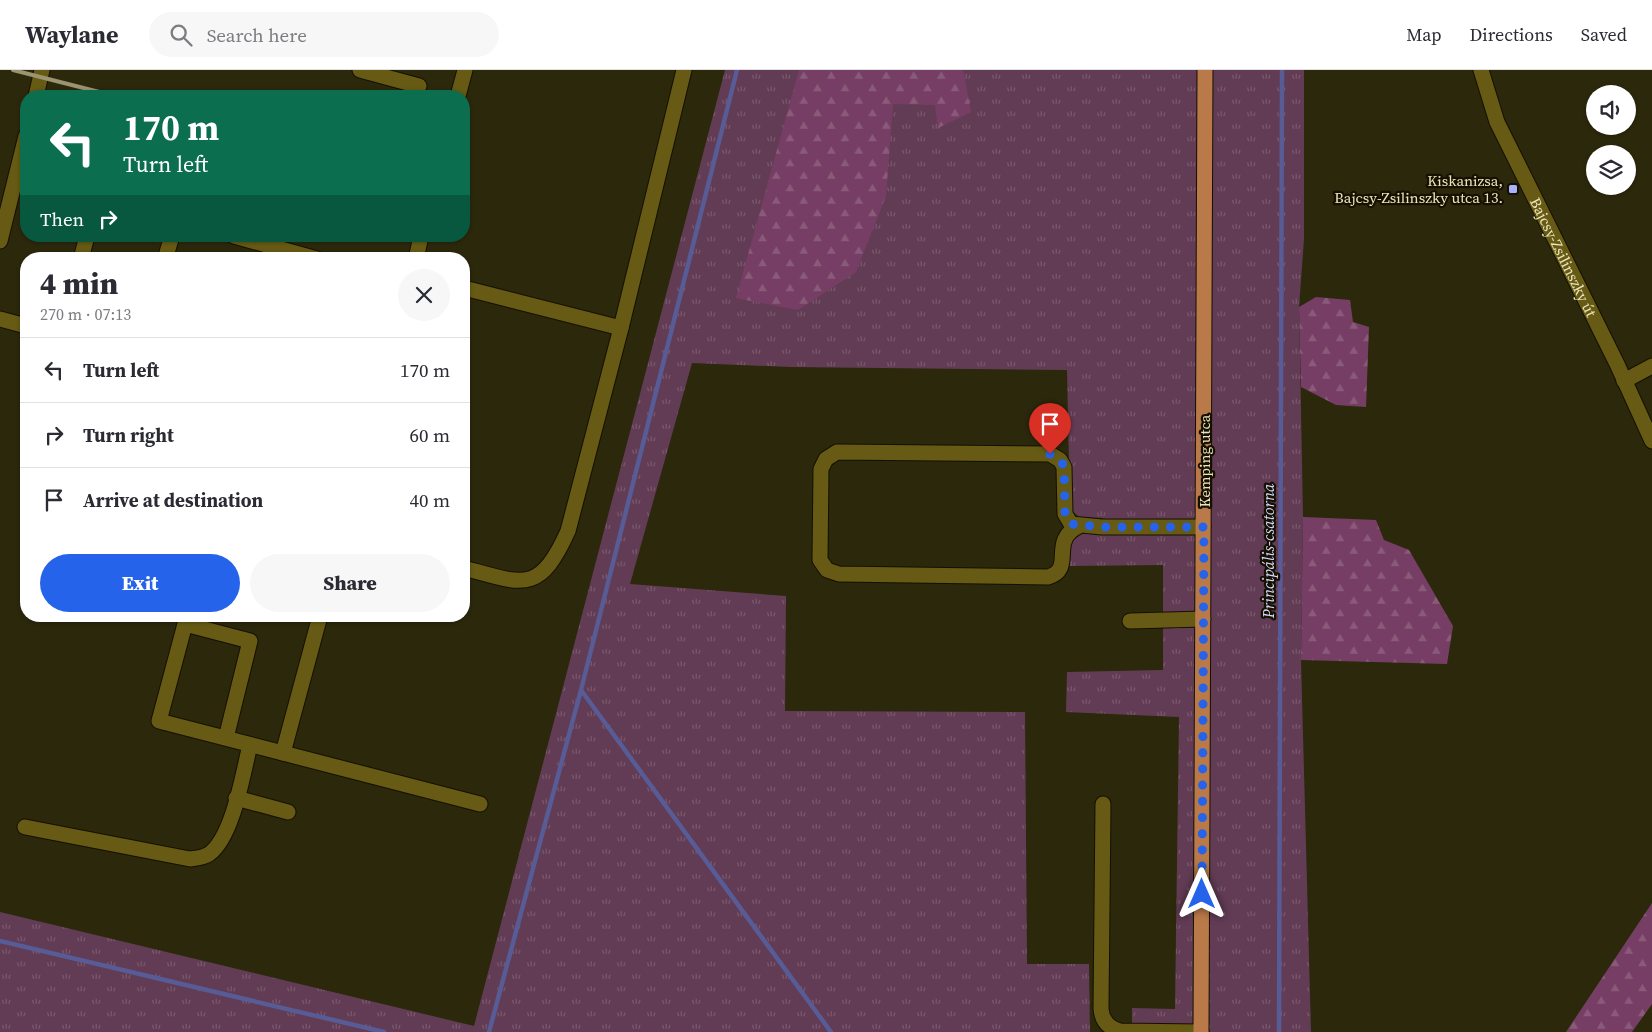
<!DOCTYPE html>
<html lang="en">
<head>
<meta charset="utf-8">
<style>
	:root { --surface:#fff; --page:#f7f7f7; --text:#2b2b33; --muted:#7c7c81; --line:#e1e1e2; --accent:#2563eb }
	body { margin:0; font-family:"Source Serif 4",serif; background:var(--page); color:var(--text); height:100vh; display:flex; flex-direction:column; font-size:19px; white-space:nowrap }
	* { box-sizing:border-box; margin:0 }
	p { font-size:16px; color:var(--muted) }
	.icon { flex:none; width:28px; height:28px; fill:none; stroke:currentColor; stroke-width:2; stroke-linecap:round; stroke-linejoin:round }
	.map { position:relative; flex:1; overflow:hidden }
	.sheet { position:absolute; left:20px; top:182px; width:450px; height:370px; display:flex; flex-direction:column; background:var(--surface); border-radius:20px; box-shadow:0 1px 4px #0004 }
	.sheet>* { flex:none }
	.guide { position:absolute; left:20px; top:20px; width:450px; height:152px; border-radius:20px; box-shadow:0 1px 4px #0004; background:#0b6e4f; color:#fff; overflow:hidden }
	.fabs { position:absolute; left:1586px; top:15px; display:grid; gap:10px }
	.fabs a { display:grid; place-items:center; width:50px; height:50px; border-radius:50%; background:var(--surface); box-shadow:0 1px 4px #0004; font-size:25px }
	.pin { position:absolute; display:grid; place-items:center; width:42px; height:42px; color:#fff; margin:-51px -21px; border-radius:50% 50% 50% 0; rotate:-45deg; box-shadow:0 0 5px #0007 }
	.pin .icon { rotate:45deg }
	.me { position:absolute; width:55px; margin:-28px; rotate:0deg; stroke-linejoin:round; filter:drop-shadow(0 0 4px #0008) }
	.turn { display:flex; align-items:center; gap:18px; height:105px; padding:0 20px; font-size:22px }
	.turn .icon { width:65px; height:65px; stroke-width:2.5 }
	.turn b { display:block; font-size:35px; line-height:42px }
	.then { display:flex; align-items:center; height:48px; padding:0 20px; background:#0003; gap:10px; font-size:19px }
	.round { display:grid; place-items:center; flex:none; width:52px; height:52px; border-radius:26px; background:var(--page) }
	.head { display:flex; align-items:center; justify-content:space-between; height:85px; padding:0 20px }
	h1 { font-size:30px; font-weight:800; line-height:38px }
	.primary-button { display:flex; gap:10px; margin-top:auto; padding:10px 20px }
	.primary-button a { flex:1; height:58px; border-radius:30px; background:var(--accent); color:#fff; font-size:20px; font-weight:800; line-height:58px; text-align:center }
	.primary-button a+a { background:var(--page); color:var(--text) }
	ul { padding:0; list-style:none }
	li { display:flex; align-items:center; gap:15px; height:65px; padding:0 20px; border-top:1px solid var(--line) }
	li div { flex:1 }
	li b { display:block; font-size:19px }
	li em { font-style:normal }
	header { display:flex; align-items:center; gap:30px; box-sizing:border-box; height:70px; padding:0 25px; background:var(--surface); border-bottom:1px solid var(--line) }
	header strong { font-size:24px }
	nav { display:flex; gap:28px; margin-inline-start:auto; font-size:18px }
	.search { width:350px; height:45px; background:var(--page); display:flex; align-items:center; gap:12px; box-sizing:border-box; padding:0 18px; border-radius:28px; color:var(--muted); font-size:19px }
	.map>svg:first-child { display:block }
	.grass { fill:url(#grass-tufts) }
	.forest { fill:url(#forest-firs) }
	.lines { fill:none; stroke-linecap:round; stroke-linejoin:round }
	.stream { stroke:#575b96; stroke-width:4.5 }
	.minor-casing { stroke:#151000; stroke-width:17 }
	.major-casing { stroke:#151000; stroke-width:17 }
	.minor { stroke:#665a14; stroke-width:15 }
	.major { stroke:#b97948; stroke-width:15 }
	.rail { stroke:#9a9470; stroke-width:4 }
	.route { stroke:#2563eb; stroke-width:9; stroke-dasharray:0 16.2 }
	.poi-dot { fill:#a9b0fc; stroke:#151000; stroke-width:2 }
	.labels { text-anchor:middle; dominant-baseline:central; stroke-width:4.5; stroke-linejoin:round; paint-order:stroke }
	.poi-label { font-size:15px; fill:#ece5bb; stroke:#151000; text-anchor:end }
	.street-label { font-size:15px; fill:#ece5bb; stroke:#151000 }
	.water-label { font-size:16px; font-style:italic; fill:#d3d7fb; stroke:#151000 }
</style>
</head>
<body>
<header>
<strong>Waylane</strong>
<div class="search"><svg class="icon" aria-label="search" viewBox="0 0 24 24"><circle cx="10" cy="10" r="6"/><path d="M15 15l6 6"/></svg>Search here</div>
<nav><a>Map</a><a>Directions</a><a>Saved</a></nav>
</header>
<div class="map">
<svg width="1652" height="962" viewBox="0 0 1652 962">
	<defs>
		<pattern id="grass-tufts" width="24" height="20" patternUnits="userSpaceOnUse" patternTransform="scale(1.25)"><rect width="24" height="20" fill="#623c55"/><path d="M3 7l-1-3M5 7V3M7 7l1-3M15 17l-1-3M17 17v-4M19 17l1-3" fill="none" stroke="#79586c"/></pattern>
		<pattern id="forest-firs" width="22" height="20" patternUnits="userSpaceOnUse" patternTransform="scale(1.25)"><rect width="22" height="20" fill="#763e65"/><path d="M5 1l3.5 6h-7zM16 11l3.5 6h-7z" fill="#8a5a79"/></pattern>
	</defs>
	<rect width="100%" height="100%" fill="#2c280c"/>
	<path class="grass" d="M725,0H1304V169L1299,237L1303,447L1301,590L1311,962H1132V938L1175,939L1179,647L1066,642L1067,602L1163,600V495L1069,496V474L1079,464H1102L1103,448L1079,447L1070,438L1067,300L791,297L692,293L630,514L786,526L785,641L1025,642L1027,894H1089L1090,962H0V842L474,956Z"/>
	<path class="forest" d="M799,0H963L971,42L938,58L935,35L893,34L886,126L856,202L798,240L736,228Z
		M1316,227L1350,230L1353,252L1369,257L1366,337L1336,335L1301,317L1299,237Z
		M1303,447L1376,450L1384,470L1409,480L1453,556L1447,594L1301,590Z
		M1652,833V934L1632,962H1566Z"/>
	<g class="lines">
		<path class="stream" d="M581,620L831,962
			M0,871L384,962
			M489,962L581,620L737,0
			M1279,962L1282,0"/>
		<defs>
			<g id="minor">
				<path d="M360,0L419,16"/>
				<path id="s1" d="M1481,0L1497,52L1617,294L1652,371"/>
				<path d="M36,26L42,0"/>
				<path d="M458,26L465,0"/>
				<path d="M234,166L317,189"/>
				<path d="M0,171L26,66"/>
				<path d="M81,189L87,166"/>
				<path d="M165,189L172,166"/>
				<path d="M416,189L421,166"/>
				<path d="M464,218L621,258"/>
				<path d="M0,249L26,256"/>
				<path d="M1624,311L1652,296"/>
				<path d="M1079,456C1048,471 1076,499 1048,507L839,504L827,500L820,490L821,399L826,389L837,382L1050,384L1060,390L1064,397L1065,444L1071,454L1102,457H1203"/>
				<path d="M464,498C523,514 539,525 568,461L621,258L684,0"/>
				<path d="M1130,551L1203,549"/>
				<path d="M226,668L250,571L185,554L159,651L480,734"/>
				<path d="M283,683L320,546"/>
				<path d="M236,728L288,742"/>
				<path d="M1103,734L1101,939C1102,951 1109,958 1120,961L1201,962"/>
				<path d="M25,757L190,789C197,788 203,788 209,784C233,767 243,703 250,675"/>
			</g>
			<path id="major" d="M1201,962L1205,0"/>
		</defs>
		<use href="#minor" class="minor-casing"/>
		<use href="#major" class="major-casing"/>
		<use href="#minor" class="minor"/>
		<use href="#major" class="major"/>
		<path class="rail" d="M13,0L115,26"/>
	</g>
	<g class="lines">
		<path class="route" d="M1050,384L1060,390L1064,396L1065,444L1071,454L1102,457H1204L1202,824"/>
	</g>
	<rect class="poi-dot" x="1508" y="114" width="10" height="10" rx="2.5"/>
	<g class="labels">
		<g class="poi-label">
			<text x="1503" y="110">Kiskanizsa,<tspan x="1503" dy="17">Bajcsy-Zsilinszky utca 13.</tspan></text>
		</g>
		<g class="street-label">
			<text stroke="none"><textPath href="#s1" startOffset="205">Bajcsy-Zsilinszky út</textPath></text>
			<text transform="translate(1204 391) rotate(-90)">Kemping utca</text>
		</g>
		<g class="water-label">
			<text transform="translate(1268 481) rotate(-90)">Principális-csatorna</text>
		</g>
	</g>
</svg>
<div class="fabs">
<a><svg class="icon" aria-label="sound" viewBox="0 0 24 24"><path d="M4 9h4l5-4v14l-5-4H4zM17 9q2 3 0 6"/></svg></a>
<a><svg class="icon" aria-label="layers" viewBox="0 0 24 24"><path d="M12 4l9 5-9 5-9-5zM3 14l9 5 9-5"/></svg></a>
</div>
<div class="pin" style="left:1050px;top:384px;background:#d93025"><svg class="icon" aria-label="arrive" viewBox="0 0 24 24"><path d="M6 21V4h12l-3 4 3 4H6"/></svg></div>
<svg class="me" style="left:1202px;top:824px" viewBox="-20 -20 40 40"><path d="M0-17L14 15 0 8-14 15z" fill="#2563eb" stroke="#fff" stroke-width="4"/></svg>
<div class="guide">
<div class="turn"><svg class="icon" aria-label="left" viewBox="0 0 24 24"><path d="M17 20v-9H6M10 6l-5 5 5 5"/></svg><div><b>170 m</b>Turn left</div></div>
<div class="then">Then<svg class="icon" aria-label="right" viewBox="0 0 24 24"><path d="M7 20v-9h11M14 6l5 5-5 5"/></svg></div>
</div>
<section class="sheet">
<div class="head"><div><h1>4 min</h1><p>270 m · 07:13</p></div><a class="round"><svg class="icon" aria-label="close" viewBox="0 0 24 24"><path d="M6 6l12 12M18 6L6 18"/></svg></a></div>
<ul>
<li><svg class="icon" aria-label="left" viewBox="0 0 24 24"><path d="M17 20v-9H6M10 6l-5 5 5 5"/></svg><div><b>Turn left</b></div><em>170 m</em></li>
<li><svg class="icon" aria-label="right" viewBox="0 0 24 24"><path d="M7 20v-9h11M14 6l5 5-5 5"/></svg><div><b>Turn right</b></div><em>60 m</em></li>
<li><svg class="icon" aria-label="arrive" viewBox="0 0 24 24"><path d="M6 21V4h12l-3 4 3 4H6"/></svg><div><b>Arrive at destination</b></div><em>40 m</em></li>
</ul>
<div class="primary-button"><a>Exit</a><a>Share</a></div>
</section>
</div>
</body>
</html>
